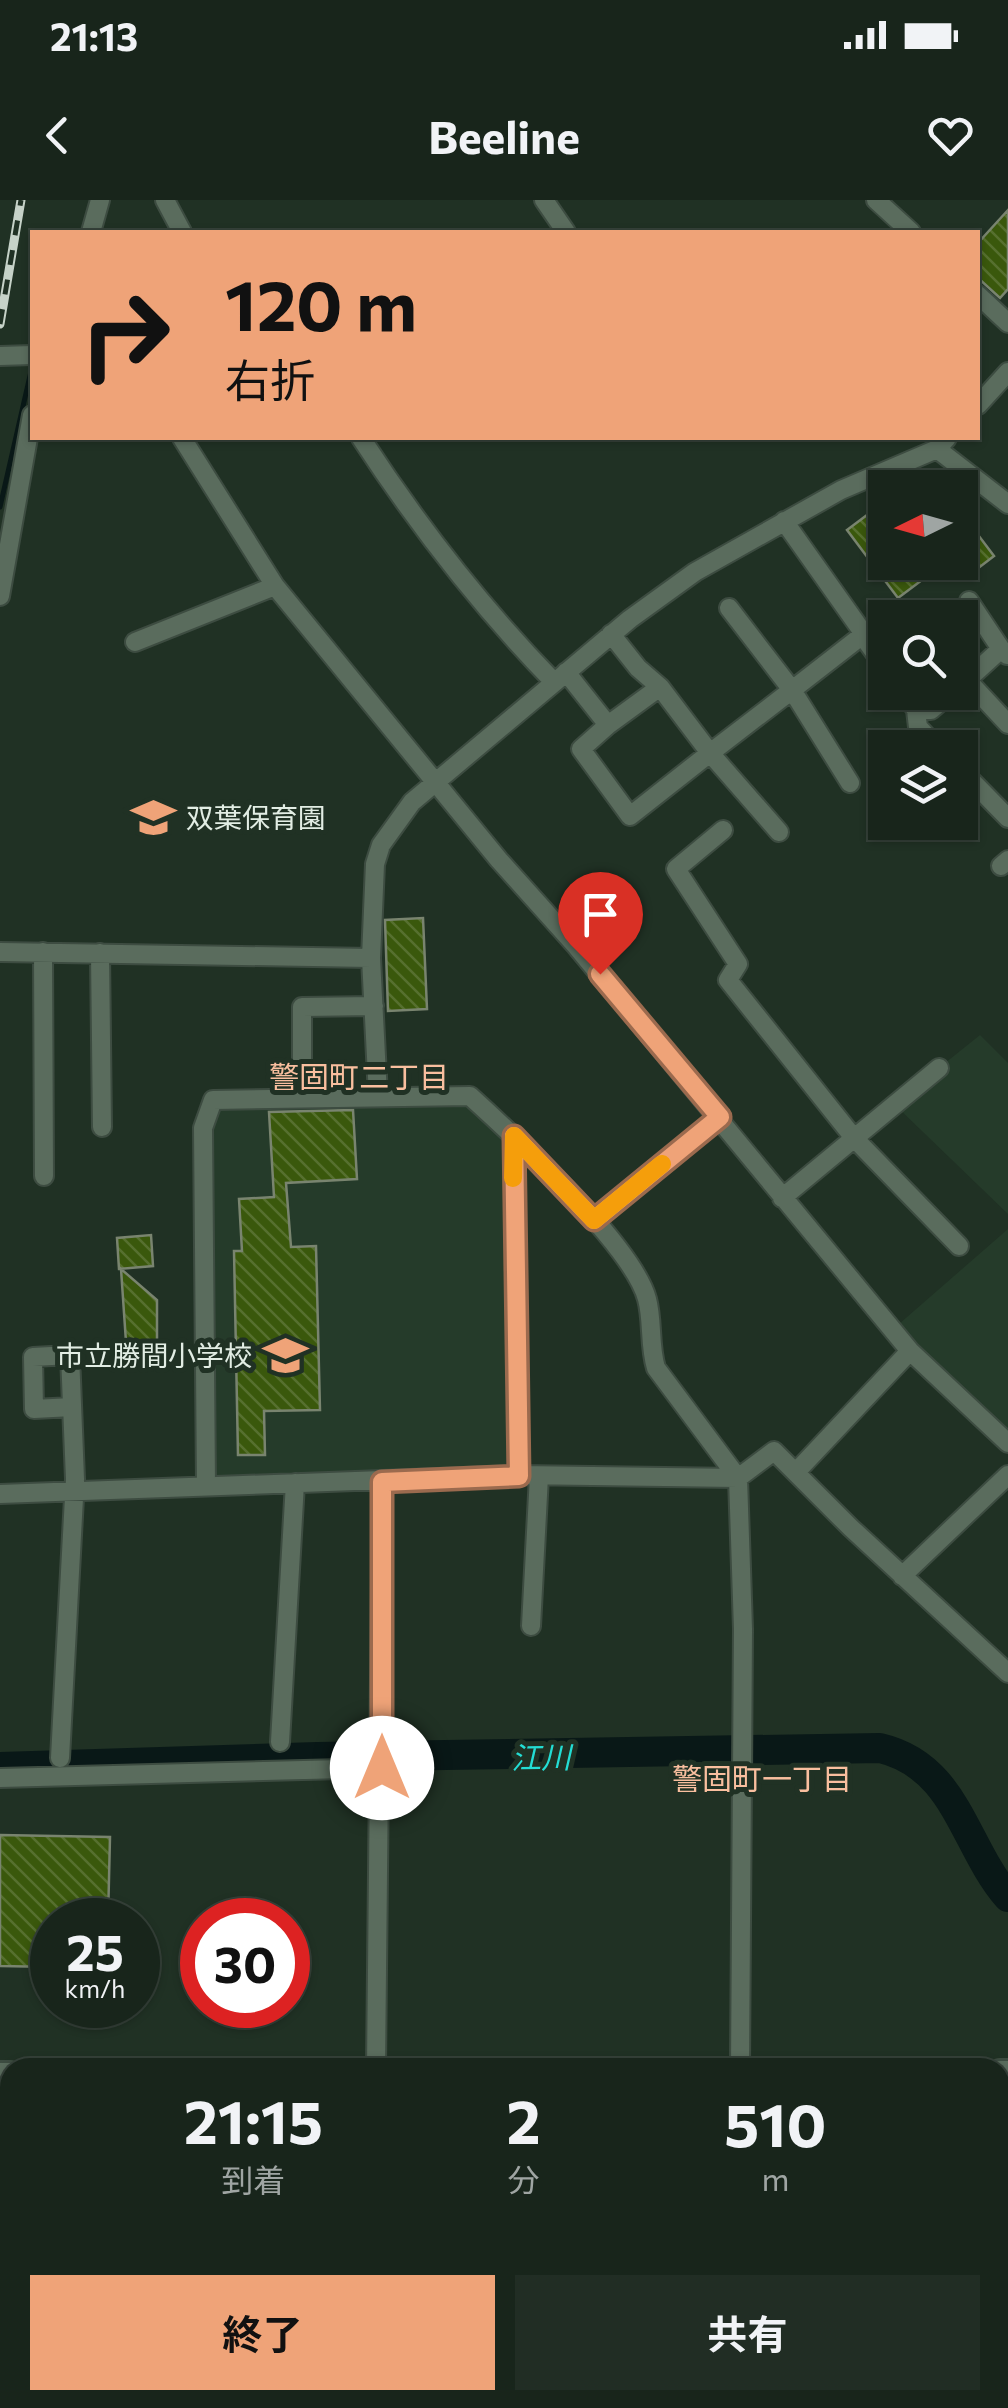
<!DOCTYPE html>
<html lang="ja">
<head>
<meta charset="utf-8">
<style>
	:root { --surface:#18251b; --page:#212d24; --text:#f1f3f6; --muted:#9fa5a3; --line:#36423a; --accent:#efa378 }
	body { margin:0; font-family:Commissioner,"Noto Sans JP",sans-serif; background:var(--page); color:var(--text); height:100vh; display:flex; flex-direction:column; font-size:38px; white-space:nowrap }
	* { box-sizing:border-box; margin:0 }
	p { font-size:32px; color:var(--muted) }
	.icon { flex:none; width:55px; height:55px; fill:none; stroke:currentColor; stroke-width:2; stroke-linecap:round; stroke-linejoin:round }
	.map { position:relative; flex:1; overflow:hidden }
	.sheet { position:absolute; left:0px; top:1858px; width:1010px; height:352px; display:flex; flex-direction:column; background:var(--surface); border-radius:30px 30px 0 0; box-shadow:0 2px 8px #0004,0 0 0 2px var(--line) }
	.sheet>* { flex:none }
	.guide { position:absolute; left:30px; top:30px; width:950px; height:210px; border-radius:0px; box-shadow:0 2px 8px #0004,0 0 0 2px var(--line); background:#efa378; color:#111; overflow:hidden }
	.needle { width:65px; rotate:265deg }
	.tools { position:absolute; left:868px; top:270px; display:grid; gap:20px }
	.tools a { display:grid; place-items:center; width:110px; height:110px; border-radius:0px; background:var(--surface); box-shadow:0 2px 8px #0004,0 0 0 2px var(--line); font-size:50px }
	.speed { position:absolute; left:30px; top:1698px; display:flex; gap:20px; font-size:50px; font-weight:700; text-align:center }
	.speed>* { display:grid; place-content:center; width:130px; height:130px; border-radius:50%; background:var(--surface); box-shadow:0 2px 8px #0004,0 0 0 2px var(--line); line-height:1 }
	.speed small { font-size:25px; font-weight:400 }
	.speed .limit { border:15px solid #d22; background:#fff; color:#111 }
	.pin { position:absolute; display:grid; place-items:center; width:85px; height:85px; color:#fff; margin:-102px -42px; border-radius:50% 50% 50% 0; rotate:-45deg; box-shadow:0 0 10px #0007 }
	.pin .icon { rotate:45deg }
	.me { position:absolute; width:110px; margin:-55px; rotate:0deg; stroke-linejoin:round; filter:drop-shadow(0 0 8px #0008) }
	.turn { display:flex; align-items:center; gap:35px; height:210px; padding:0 30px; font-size:45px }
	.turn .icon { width:130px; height:130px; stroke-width:2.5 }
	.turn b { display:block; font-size:70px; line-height:85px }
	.eta { display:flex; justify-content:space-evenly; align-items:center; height:170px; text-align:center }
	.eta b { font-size:60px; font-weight:700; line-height:70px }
	.button { display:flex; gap:20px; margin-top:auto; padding:20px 30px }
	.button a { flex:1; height:115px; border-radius:0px; background:var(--accent); color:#111; font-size:40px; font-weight:700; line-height:115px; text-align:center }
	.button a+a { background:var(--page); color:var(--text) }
	.status { display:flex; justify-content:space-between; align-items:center; height:70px; padding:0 50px; background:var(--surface); direction:ltr }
	.status svg { height:28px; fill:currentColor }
	header { display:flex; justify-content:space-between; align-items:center; height:130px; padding:0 30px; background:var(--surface); font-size:45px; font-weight:700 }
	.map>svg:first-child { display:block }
	.built { fill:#253b2a }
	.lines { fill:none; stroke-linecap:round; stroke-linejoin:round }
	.stream { stroke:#091817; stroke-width:5 }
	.river { stroke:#091817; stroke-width:30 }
	.building { fill:url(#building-back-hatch); stroke:#79846f; stroke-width:2.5 }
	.minor-casing { stroke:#3d4c41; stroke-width:22 }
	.tertiary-casing { stroke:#3d4c41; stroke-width:28 }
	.minor { stroke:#5a6c5d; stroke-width:18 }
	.tertiary { stroke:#5a6c5d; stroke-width:22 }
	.rail-casing { stroke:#c6d2c8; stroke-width:9 }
	.rail { stroke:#203124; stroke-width:5; stroke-dasharray:15; stroke-linecap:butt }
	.route-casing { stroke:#9b6a4e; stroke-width:25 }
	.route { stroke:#efa378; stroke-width:18 }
	.slow { stroke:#f59e0b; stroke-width:18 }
	.labels { text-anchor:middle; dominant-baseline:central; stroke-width:10; stroke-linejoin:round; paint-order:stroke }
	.poi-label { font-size:28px; fill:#e2ede4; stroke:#203124; text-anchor:start }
	.neighbourhood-label { font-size:30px; fill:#f9bf9f; stroke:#203124 }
	.water-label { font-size:30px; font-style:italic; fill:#23ddd4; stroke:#203124 }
</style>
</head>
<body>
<div class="status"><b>21:13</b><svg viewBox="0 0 49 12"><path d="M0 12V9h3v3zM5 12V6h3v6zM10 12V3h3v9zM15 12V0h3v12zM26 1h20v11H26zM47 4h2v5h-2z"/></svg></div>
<header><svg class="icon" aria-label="back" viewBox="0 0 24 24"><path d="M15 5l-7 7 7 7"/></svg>Beeline<svg class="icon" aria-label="heart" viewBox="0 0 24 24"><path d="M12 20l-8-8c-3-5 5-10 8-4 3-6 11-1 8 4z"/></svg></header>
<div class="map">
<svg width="1008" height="2208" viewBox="0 0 1008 2208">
	<defs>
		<pattern id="building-back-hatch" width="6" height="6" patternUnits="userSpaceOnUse" patternTransform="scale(2.5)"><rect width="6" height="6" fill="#3a580c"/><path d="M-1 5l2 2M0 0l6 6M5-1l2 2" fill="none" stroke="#56702f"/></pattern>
	</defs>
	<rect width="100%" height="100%" fill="#203124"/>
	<path class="built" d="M980,835L1008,863V1014L894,904Z
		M470,896L514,936L519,1275L206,1285L203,928L213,900Z
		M1008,1029V1243L891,1131Z"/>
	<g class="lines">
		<path class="stream" d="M0,307L32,167"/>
		<path class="river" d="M0,1567L317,1557L880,1548C957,1566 963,1645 1008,1697"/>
	</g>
	<path class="building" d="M1008,10V89L1000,98L978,78V43Z
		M875,309L885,323V362H915L926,377L898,398L847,330Z
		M960,311L994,356L977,369L960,346Z
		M423,718L427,809L388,811L385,720Z
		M353,910L357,979L286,983L291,1047L316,1046L320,1210L264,1211L265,1255H238L234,1051H242L239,999L274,997L269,912Z
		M151,1035L153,1066L119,1069L117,1038Z
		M121,1069L157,1100V1141L126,1142Z
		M0,1635L110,1637L108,1720H52V1767L0,1766Z"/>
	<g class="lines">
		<defs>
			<path id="minor" d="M165,0L182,32
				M544,0L566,32
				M876,0L911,32
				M91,32L100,0
				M978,95L1008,123
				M0,156L32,155
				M978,205L1008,172
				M182,238L275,386L499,660L576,746L910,1151L1008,1243
				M361,238C417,324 482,408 554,482
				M937,249L1008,304
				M0,396L32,215
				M969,401L1001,449
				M729,408L792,490L864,434L784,321
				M611,434L638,468L660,487
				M862,435L885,467
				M135,442L275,386
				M566,472L608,525L581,549L630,616L710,553L779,632
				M967,480L1001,449L1007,455
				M960,486L967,480L1008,524
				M904,492L916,510L918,527L938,548
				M916,510H931L952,492
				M608,525L660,487L710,553L792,490L850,583
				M960,569L1008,618
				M723,630L676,669L738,764L728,780L854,938L959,1046
				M1001,666L1008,660
				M0,752L371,758
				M43,752L44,976
				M100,753L102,927
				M378,896L371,758L375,664L381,645L412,602L630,419L695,372L841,290L937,249L947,238
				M302,898V807L374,806
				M514,936L519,1275
				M782,998L939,868
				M594,1020L720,917
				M797,1271L910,1151
				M206,1285L203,928L213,900L470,896C513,935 633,1046 647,1099C653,1121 649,1145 656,1168L738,1278L743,1429L740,1868
				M0,1294L519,1275L738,1278L774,1251L851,1328L1008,1473
				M902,1376L1008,1275
				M531,1426L539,1276
				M280,1542L295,1283
				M60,1558L75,1279L70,1155L33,1157L34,1209L72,1207
				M0,1578L382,1568
				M376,1868L382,1281
				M0,2122H10
				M1000,2187L1008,2178
				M376,2200L465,2208
				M300,2208L308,2200
				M320,2208L322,2200
				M984,2208L990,2200"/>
			<path id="tertiary" d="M1000,1872H1008
				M0,1874H10
				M748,2200L749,2208
				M489,2208V2200"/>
		</defs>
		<use href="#minor" class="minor-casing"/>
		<use href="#tertiary" class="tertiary-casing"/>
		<use href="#minor" class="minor"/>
		<use href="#tertiary" class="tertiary"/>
		<defs>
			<path id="rail" d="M0,124L21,0"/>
		</defs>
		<use href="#rail" class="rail-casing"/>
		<use href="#rail" class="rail"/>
	</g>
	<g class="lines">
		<defs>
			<path id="route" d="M382,1568V1282L519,1276L514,936L594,1020L720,917L600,774"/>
		</defs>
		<use href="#route" class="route-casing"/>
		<use href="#route" class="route"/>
		<path class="slow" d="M513,978L514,936L594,1020L662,964"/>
	</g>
	<defs>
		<symbol id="school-bare" viewBox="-9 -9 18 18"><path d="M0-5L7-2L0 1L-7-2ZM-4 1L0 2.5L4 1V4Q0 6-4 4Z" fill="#efa378" stroke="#203124" stroke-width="2.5" paint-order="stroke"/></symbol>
	</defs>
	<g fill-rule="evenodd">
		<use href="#school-bare" x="122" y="586" width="63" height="63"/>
		<use href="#school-bare" x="254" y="1124" width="63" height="63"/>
	</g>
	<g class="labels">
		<g class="poi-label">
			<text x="186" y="617">双葉保育園</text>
			<text x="252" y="1155" text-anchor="end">市立勝間小学校</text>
		</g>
		<g class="neighbourhood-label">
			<text x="359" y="875">警固町二丁目</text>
			<text x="762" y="1577">警固町一丁目</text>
		</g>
		<g class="water-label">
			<text transform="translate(541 1556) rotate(-1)">江川</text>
		</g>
	</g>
</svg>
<div class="tools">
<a><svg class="needle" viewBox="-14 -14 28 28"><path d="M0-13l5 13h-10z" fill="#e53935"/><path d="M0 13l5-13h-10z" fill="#9fa5a3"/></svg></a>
<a><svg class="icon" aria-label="search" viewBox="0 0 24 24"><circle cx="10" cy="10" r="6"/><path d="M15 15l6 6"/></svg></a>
<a><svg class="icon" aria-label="layers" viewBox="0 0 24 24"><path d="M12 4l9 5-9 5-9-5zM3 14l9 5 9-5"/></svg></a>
</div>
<div class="speed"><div>25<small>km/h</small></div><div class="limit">30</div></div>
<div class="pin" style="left:600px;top:774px;background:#d93025"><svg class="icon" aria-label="arrive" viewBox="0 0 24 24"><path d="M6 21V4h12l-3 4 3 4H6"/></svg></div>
<svg class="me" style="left:382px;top:1568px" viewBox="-20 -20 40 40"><circle r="19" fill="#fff"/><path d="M0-13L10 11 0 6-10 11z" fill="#efa378"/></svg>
<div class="guide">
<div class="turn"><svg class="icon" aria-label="right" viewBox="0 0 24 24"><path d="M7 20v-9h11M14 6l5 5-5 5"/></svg><div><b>120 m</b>右折</div></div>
</div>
<section class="sheet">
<div class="eta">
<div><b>21:15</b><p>到着</p></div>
<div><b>2</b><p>分</p></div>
<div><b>510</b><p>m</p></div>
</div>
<div class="button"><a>終了</a><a>共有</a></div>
</section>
</div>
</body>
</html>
